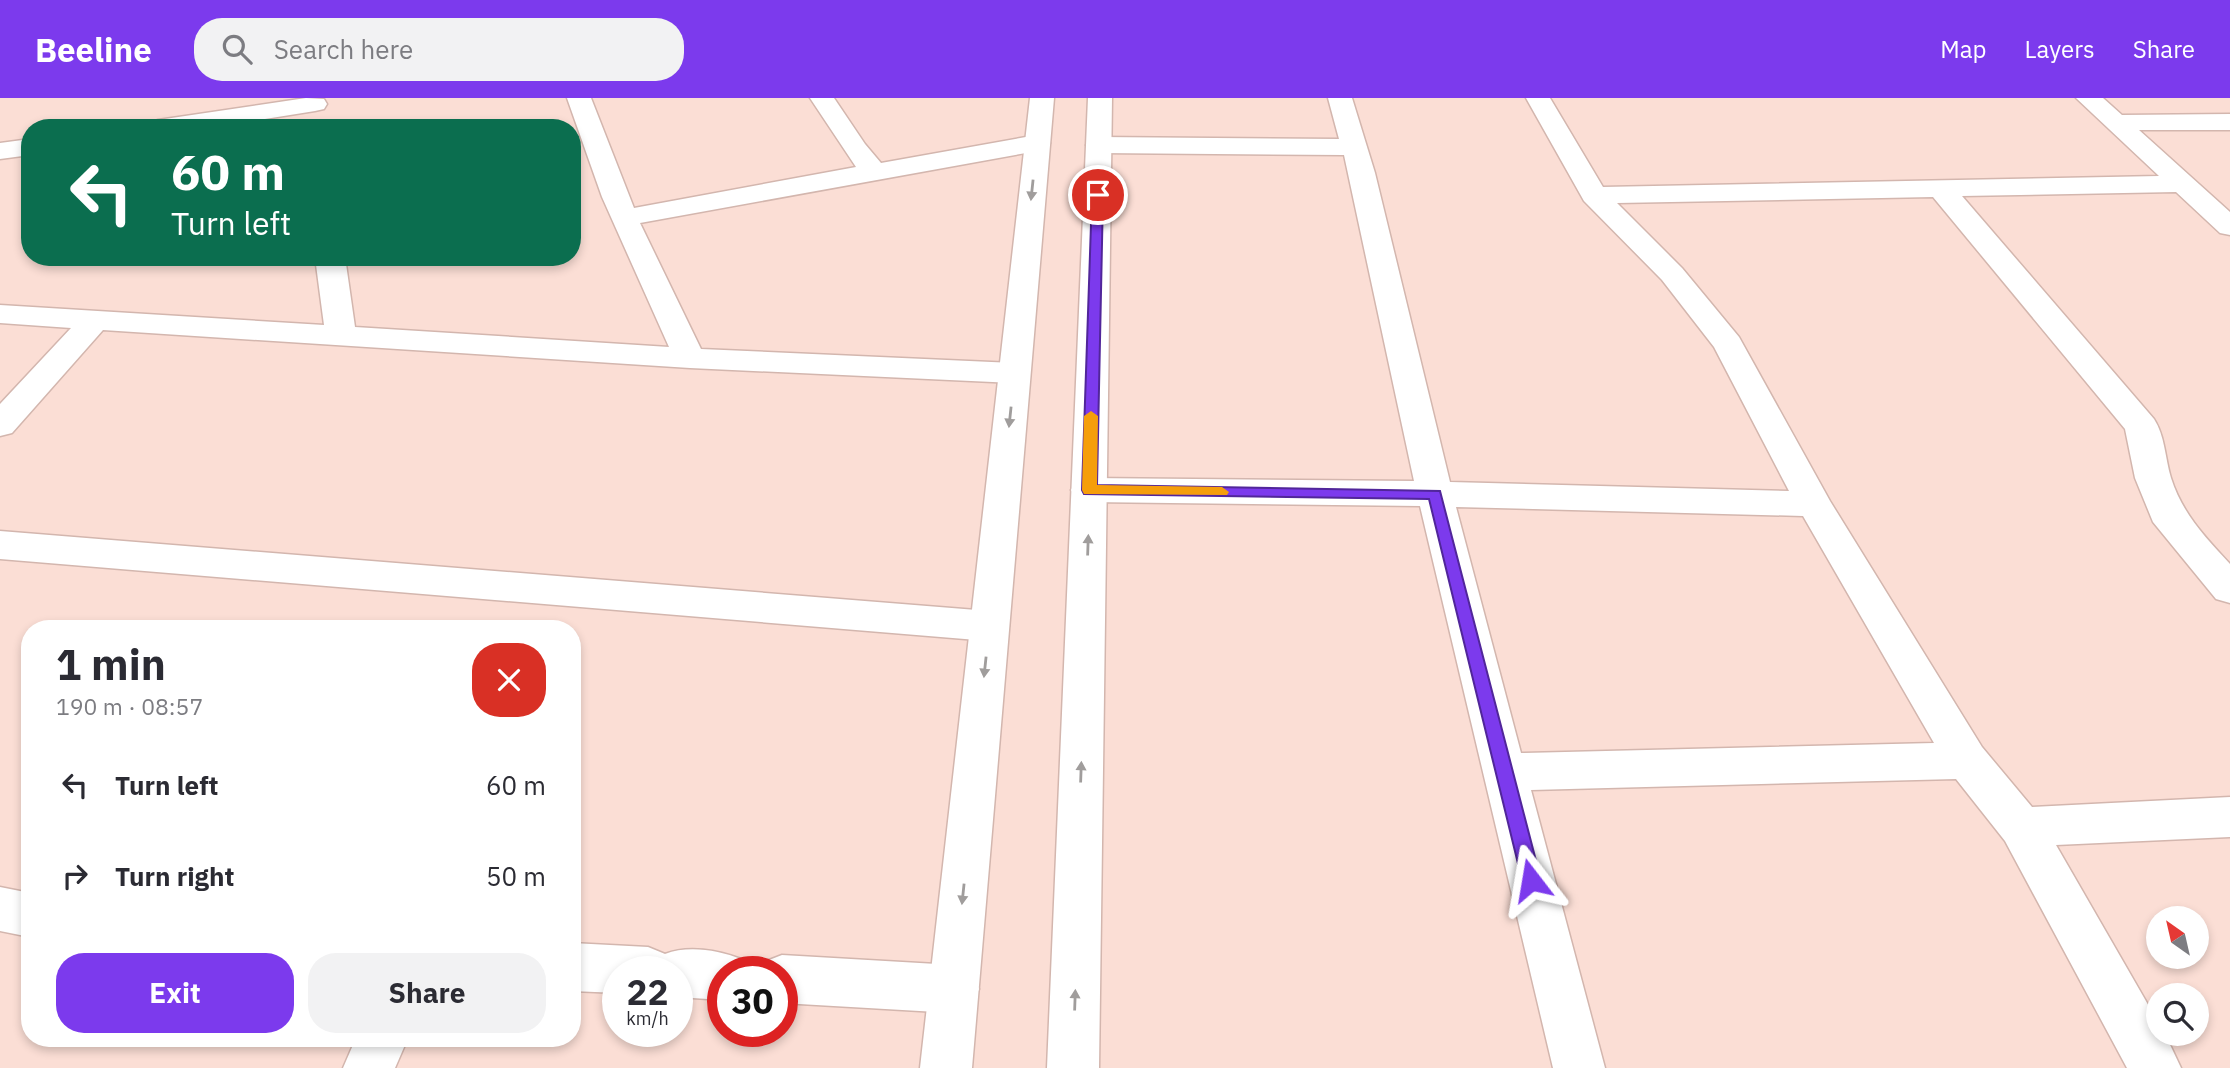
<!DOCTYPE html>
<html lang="en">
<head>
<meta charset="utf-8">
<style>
	:root { --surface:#fff; --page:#f2f2f3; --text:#2b2b33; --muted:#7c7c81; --accent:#7c3aed }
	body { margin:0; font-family:"IBM Plex Sans",sans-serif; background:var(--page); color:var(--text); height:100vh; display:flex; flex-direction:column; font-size:26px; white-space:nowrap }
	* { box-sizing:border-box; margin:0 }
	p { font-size:23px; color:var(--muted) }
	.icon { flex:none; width:38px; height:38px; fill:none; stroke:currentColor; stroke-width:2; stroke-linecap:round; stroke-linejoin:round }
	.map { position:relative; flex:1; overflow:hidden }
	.panel { position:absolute; left:21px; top:522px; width:560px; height:427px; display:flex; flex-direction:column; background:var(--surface); border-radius:28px; box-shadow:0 4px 10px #0003 }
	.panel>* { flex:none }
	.guide { position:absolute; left:21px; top:21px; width:560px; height:147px; border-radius:28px; box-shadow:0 4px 10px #0003; background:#0b6e4f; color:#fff; overflow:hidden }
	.needle { width:46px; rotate:326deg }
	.tools { position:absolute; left:2146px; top:808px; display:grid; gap:14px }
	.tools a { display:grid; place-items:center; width:63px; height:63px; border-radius:50%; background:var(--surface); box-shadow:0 4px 10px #0003; font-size:35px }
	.speed { position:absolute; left:602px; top:858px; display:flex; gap:14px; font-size:35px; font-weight:700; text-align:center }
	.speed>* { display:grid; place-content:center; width:91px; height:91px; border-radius:50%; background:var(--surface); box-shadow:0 4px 10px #0003; line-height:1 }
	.speed small { font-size:18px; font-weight:400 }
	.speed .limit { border:10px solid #d22; background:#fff; color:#111 }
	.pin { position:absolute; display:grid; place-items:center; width:60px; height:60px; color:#fff; margin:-30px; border:4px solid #fff; border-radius:50%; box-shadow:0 2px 7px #0007 }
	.me { position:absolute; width:77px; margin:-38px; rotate:346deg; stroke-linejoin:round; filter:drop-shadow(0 0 5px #0008) }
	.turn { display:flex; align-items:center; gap:24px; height:147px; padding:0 35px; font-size:32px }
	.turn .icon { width:91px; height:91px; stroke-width:2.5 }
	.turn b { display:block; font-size:49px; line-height:60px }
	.round { display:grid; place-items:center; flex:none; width:74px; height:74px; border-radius:28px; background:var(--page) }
	.headline { display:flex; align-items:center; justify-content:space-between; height:119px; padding:0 35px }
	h1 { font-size:42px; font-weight:800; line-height:52px }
	.cta { display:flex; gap:14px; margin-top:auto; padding:14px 35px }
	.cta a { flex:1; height:80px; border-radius:28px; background:var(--accent); color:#fff; font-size:28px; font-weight:800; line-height:80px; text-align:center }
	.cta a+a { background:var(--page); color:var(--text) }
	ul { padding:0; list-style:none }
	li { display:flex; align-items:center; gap:21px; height:91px; padding:0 35px }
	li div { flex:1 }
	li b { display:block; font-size:26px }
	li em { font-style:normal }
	header { display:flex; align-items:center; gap:42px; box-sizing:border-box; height:98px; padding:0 35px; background:var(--accent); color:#fff }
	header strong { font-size:33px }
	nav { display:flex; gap:38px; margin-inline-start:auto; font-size:24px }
	.search { width:490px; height:63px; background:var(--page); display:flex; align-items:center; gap:18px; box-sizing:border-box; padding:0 24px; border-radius:28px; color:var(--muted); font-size:26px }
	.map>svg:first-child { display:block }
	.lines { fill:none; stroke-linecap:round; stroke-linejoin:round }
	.minor-casing { stroke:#d3b6ae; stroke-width:3 }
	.tertiary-casing { stroke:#d3b6ae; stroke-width:3 }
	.minor { fill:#fff; fill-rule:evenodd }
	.tertiary { fill:#fff; fill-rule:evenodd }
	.oneway { fill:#a09d9c }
	.route { fill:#7c3aed; stroke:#51269a; stroke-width:2 }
	.slow { fill:#f59e0b }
</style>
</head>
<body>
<header>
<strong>Beeline</strong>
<div class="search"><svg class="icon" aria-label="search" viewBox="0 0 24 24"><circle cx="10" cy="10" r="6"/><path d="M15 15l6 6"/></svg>Search here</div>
<nav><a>Map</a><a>Layers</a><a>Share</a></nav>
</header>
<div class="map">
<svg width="2230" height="970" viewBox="0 0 2230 970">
	<rect width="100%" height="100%" fill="#fbded5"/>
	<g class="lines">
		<defs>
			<path id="minor" d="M306,0L324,1L327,6L324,11L315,13L209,30H145L149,25L158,22Z
				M567,0H591L634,110L856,69L810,0H834L865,46L881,65L1037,37L1046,40L1050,45L1046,50L1037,53L640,125L701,251L1014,265L1025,268L1030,275L1025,282L1014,285L690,270L103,232L12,335L0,338V306L71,230L0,225V207L324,227L315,159H345L355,229L669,249L602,99Z
				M1328,0H1352L1375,75L1450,384L1789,393L1714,249L1662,182L1584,103L1526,0H1550L1603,89L2159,78L2076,0H2103L2122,17L2230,16V32H2139L2230,114V137L2220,135L2176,94L1962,98L2154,321C2165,338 2165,360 2171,380C2182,415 2205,439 2230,466V505L2216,501L2153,424L2135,380L2125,331L1933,99L1617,105L1682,170L1739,239L1830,403L1982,649L2032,709L2230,699V739L2056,747L2158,924V936H2165L2181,970H2127L2005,743L1956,681L1531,692L1605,970H1553L1420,408L1089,404L1076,401L1071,392L1076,383L1089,380L1414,383L1344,57L1099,55L1090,53L1086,47L1090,41L1099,39L1339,41ZM1456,409L1803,418L1934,645L1521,655Z
				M30,41V57L0,61V45Z
				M0,433L989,513L1003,517L1009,528L1003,539L989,543L0,461Z
				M0,789L30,795V839L0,833Z
				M572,845L648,849L665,856C688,847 718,852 741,861L746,873H723V902L677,899V873H618V895L572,893Z
				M782,857L954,867L972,874L979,891L972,908L954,915L782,905V873H760L764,864Z
				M356,940H408L395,970H343Z"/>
			<path id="tertiary" d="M1030,0H1054L972,970H920Z
				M1088,0H1112L1099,970H1047Z"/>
		</defs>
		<use href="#minor" class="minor-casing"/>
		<use href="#tertiary" class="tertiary-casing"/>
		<use href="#minor" class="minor"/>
		<use href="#tertiary" class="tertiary"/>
	</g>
	<defs><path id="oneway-solid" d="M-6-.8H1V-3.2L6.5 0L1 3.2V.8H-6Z" transform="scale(1.75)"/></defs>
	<g class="oneway">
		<use href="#oneway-solid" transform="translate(1032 92) rotate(96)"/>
		<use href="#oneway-solid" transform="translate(1010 319) rotate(96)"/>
		<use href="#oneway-solid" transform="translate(1088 447) rotate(-88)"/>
		<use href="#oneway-solid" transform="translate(985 569) rotate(96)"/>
		<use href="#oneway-solid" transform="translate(1081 674) rotate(-88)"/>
		<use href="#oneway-solid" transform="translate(963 796) rotate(96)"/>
		<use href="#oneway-solid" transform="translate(1075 902) rotate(-88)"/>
	</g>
	<path class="route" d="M1098,94L1103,97L1097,387L1440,393L1541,782L1538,788L1531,791L1524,788L1522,782L1429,401L1084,396L1082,392L1092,97Z"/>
	<path class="slow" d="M1091,313L1098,318L1097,387L1222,389L1229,394L1227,397L1084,396L1082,392L1084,318Z"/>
</svg>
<div class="tools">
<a><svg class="needle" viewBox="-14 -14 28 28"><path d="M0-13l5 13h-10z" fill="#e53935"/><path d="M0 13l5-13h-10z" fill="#7c7c81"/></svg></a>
<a><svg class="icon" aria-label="search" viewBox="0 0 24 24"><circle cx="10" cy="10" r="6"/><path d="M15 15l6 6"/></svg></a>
</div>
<div class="speed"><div>22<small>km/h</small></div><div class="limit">30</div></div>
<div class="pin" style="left:1098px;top:97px;background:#d93025"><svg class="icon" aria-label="arrive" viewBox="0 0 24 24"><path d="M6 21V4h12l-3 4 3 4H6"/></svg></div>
<svg class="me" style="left:1531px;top:782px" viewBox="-20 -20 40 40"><path d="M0-17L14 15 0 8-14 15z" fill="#7c3aed" stroke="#fff" stroke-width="4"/></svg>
<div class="guide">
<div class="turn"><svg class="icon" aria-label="left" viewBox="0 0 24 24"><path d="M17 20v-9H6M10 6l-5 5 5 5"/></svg><div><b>60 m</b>Turn left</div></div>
</div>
<section class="panel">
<div class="headline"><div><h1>1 min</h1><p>190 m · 08:57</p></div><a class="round" style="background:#d93025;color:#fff"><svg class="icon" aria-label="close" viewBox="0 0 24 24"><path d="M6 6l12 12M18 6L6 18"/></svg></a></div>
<ul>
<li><svg class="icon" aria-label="left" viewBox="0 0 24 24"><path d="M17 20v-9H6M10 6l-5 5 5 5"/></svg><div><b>Turn left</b></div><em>60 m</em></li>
<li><svg class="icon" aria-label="right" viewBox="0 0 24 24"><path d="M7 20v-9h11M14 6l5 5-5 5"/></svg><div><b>Turn right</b></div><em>50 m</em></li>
</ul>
<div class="cta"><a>Exit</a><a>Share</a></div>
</section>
</div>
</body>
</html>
